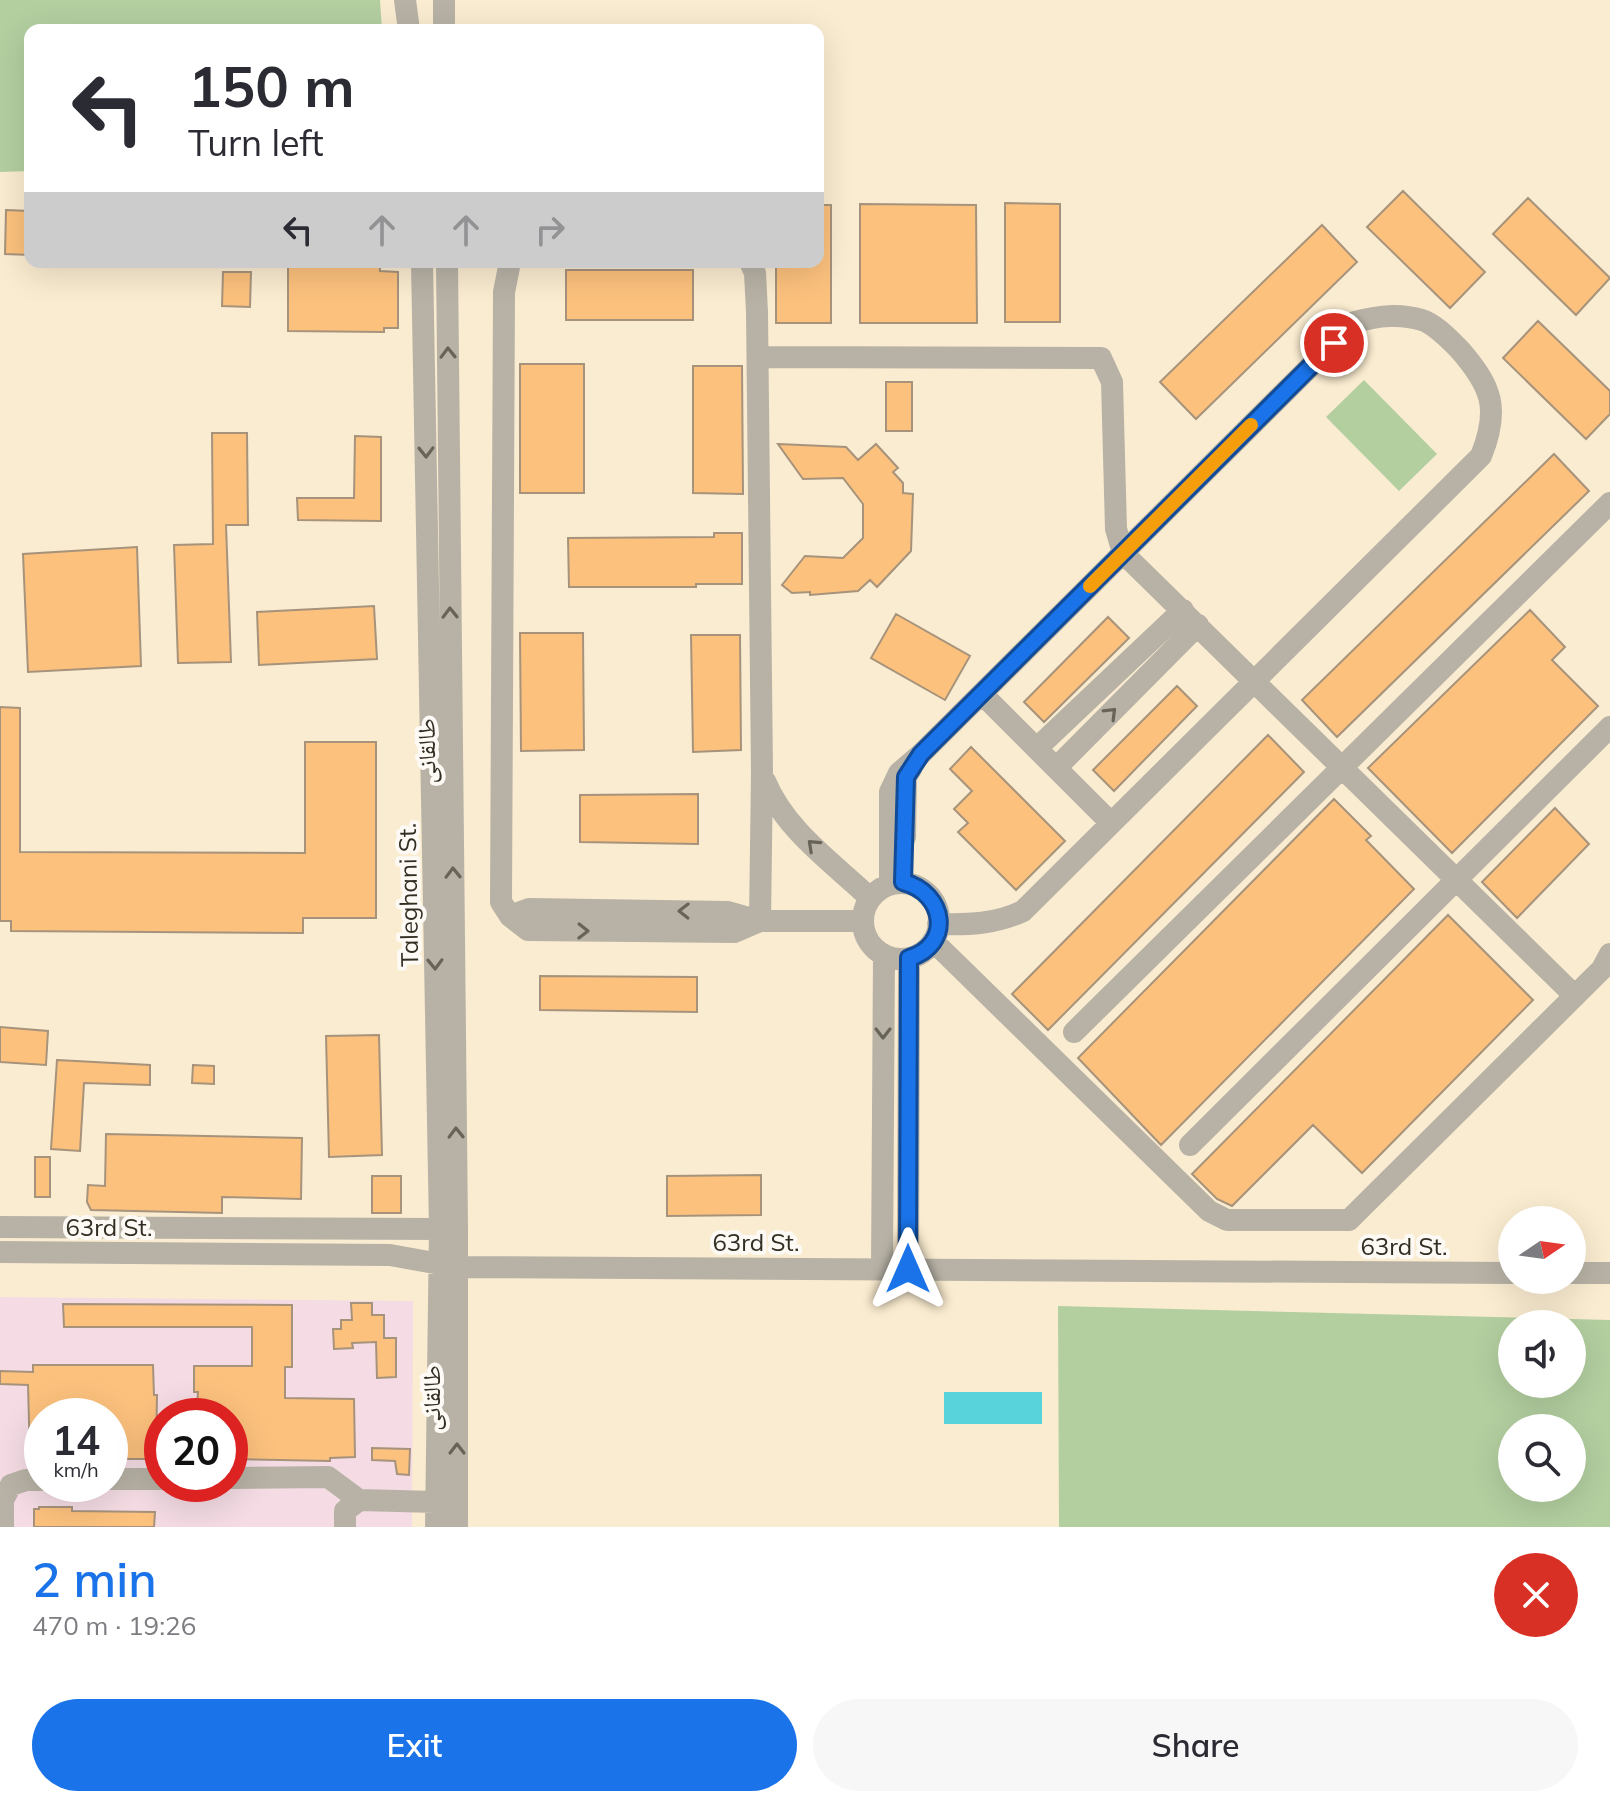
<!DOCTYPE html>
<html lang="en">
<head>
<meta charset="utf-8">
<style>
	:root { --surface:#fff; --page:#f7f7f7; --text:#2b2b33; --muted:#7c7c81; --accent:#1a73e8 }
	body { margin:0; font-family:Mulish,"Noto Naskh Arabic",sans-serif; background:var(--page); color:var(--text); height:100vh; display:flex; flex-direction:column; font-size:30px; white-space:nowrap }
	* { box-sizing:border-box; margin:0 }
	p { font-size:26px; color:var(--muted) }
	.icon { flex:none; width:44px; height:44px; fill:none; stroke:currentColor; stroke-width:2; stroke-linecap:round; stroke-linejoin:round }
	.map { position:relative; height:1527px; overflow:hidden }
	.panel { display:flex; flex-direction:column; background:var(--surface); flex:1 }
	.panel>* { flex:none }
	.hud { position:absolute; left:24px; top:24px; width:800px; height:244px; border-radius:16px; box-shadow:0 8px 32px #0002; background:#fff; color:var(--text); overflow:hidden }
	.needle { width:52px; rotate:77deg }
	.fabs { position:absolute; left:1498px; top:1206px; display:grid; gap:16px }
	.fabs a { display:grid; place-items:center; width:88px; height:88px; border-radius:50%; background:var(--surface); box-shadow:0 8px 32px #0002; font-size:40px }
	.speed { position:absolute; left:24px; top:1398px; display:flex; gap:16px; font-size:40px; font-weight:700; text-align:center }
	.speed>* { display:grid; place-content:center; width:104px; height:104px; border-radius:50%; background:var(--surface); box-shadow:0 8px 32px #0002; line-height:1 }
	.speed small { font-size:20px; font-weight:400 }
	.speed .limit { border:12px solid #d22; background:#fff; color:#111 }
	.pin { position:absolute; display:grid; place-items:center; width:68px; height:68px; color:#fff; margin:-34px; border:4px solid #fff; border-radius:50%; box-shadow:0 2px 8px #0007 }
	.me { position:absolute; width:88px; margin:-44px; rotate:0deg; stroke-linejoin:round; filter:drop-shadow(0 0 6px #0008) }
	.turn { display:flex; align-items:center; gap:28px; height:168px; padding:0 32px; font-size:36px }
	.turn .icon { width:104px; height:104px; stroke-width:2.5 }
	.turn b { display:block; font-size:56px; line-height:68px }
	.lanes { display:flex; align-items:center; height:76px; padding:0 32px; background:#0003; justify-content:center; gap:40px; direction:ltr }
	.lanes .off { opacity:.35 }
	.round { display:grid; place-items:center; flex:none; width:84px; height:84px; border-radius:42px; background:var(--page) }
	.summary { display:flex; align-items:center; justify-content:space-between; height:136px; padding:0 32px }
	h1 { font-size:48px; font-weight:600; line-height:60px; color:var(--accent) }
	.button { display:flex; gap:16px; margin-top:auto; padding:16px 32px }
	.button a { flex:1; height:92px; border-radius:48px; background:var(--accent); color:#fff; font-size:32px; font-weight:600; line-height:92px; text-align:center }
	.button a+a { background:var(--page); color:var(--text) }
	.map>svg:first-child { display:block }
	.industrial { fill:#f5dce4; fill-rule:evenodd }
	.green { fill:#b3cfa0; fill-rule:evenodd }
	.water { fill:#58d3dc }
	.building { fill:#fcc17d; stroke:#a7937c; stroke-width:2 }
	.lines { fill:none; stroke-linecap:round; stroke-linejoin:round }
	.minor { stroke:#b8b2a6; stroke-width:22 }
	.oneway { stroke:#686357 }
	.route-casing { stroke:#114b97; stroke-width:20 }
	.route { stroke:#1a73e8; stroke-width:14 }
	.slow { stroke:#f59e0b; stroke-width:14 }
	.labels { text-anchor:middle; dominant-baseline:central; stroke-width:8; stroke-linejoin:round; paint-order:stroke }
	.street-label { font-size:24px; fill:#332e23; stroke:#fdfaf5 }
</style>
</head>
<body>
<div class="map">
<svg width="1610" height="1527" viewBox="0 0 1610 1527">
	<rect width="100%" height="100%" fill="#faecd0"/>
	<path class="industrial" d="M0,1297L413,1301L412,1527H0ZM42,1416H110V1484H42ZM162,1416H230V1484H162Z"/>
	<path class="green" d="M0,0H380L382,30H30V171L0,172Z
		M1364,380L1437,454L1399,491L1326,417Z
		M1058,1306L1610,1320V1527H1059ZM1512,1324H1572V1384H1512ZM1512,1428H1572V1488H1512Z"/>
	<path class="water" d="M944,1392H1042V1424H944Z"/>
	<path class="building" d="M1403,191L1485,272L1450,308L1367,227Z
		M1528,198L1610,278L1576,315L1493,234Z
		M1005,203L1060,204V322H1005Z
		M860,204L976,205L977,323H860Z
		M818,205H831V323H776V262H818Z
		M6,210L30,211V255L5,254Z
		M1322,225L1357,262L1196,419L1160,382Z
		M288,262H380V271L398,272V328H384V332L288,331Z
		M566,270H693V320H566Z
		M223,272H251L250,307L222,306Z
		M1538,321L1610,391V414L1586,439L1503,358Z
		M520,364H584V493H520Z
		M693,366H742L743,494L693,493Z
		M886,382H912V431H886Z
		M212,433H247L248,525H226L231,662L178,663L174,545L213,544Z
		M355,436L381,437V521L298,520L297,498H354Z
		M778,444L846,447L858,460L876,444L898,468L893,472L903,483V493L913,494L911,551L877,587L870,580L858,591L810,595V592L792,593L782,585L805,556L843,558L863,538V504L843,478L803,479Z
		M1554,454L1589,491L1337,737L1302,700Z
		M714,533H742V584H696V587H569L568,538L714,537Z
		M137,547L141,666L28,672L23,554Z
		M374,606L377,659L259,665L257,612Z
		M1530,610L1565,647L1552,660L1598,706L1452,853L1368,768Z
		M896,614L970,656L945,700L871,658Z
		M1108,617L1129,638L1044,722L1024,702Z
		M520,633H583L584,750L521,751Z
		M691,635H740L741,750L693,752Z
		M1177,686L1197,706L1114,791L1093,770Z
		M0,707L20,708V852L305,853V742H376V918H303V933L11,931V921H0Z
		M1268,735L1304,772L1048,1030L1012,994Z
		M971,747L1065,841L1016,890L958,832L968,823L954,809L972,791L950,769Z
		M698,794V844L580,842V795Z
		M1334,799L1371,836L1366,840L1414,889L1161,1145L1078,1058Z
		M1555,808L1589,844L1517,918L1482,882Z
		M1448,915L1533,1000L1362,1173L1313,1125L1232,1206L1217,1199L1192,1174Z
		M540,976L697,977V1012L540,1010Z
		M0,1027L48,1031L46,1065L0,1062Z
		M379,1035L382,1155L329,1157L326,1036Z
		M57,1060L150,1065V1085L84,1083L80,1151L51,1149Z
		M193,1065L214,1066V1084L192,1083Z
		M106,1134L302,1138L301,1199L222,1197V1213L91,1210L87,1202L88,1185L105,1186Z
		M35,1157H50V1197H35Z
		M761,1175V1215L667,1216V1176Z
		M372,1176H401V1213H372Z
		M351,1303H372V1315H384V1338H396V1377L377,1378L376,1342L352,1343L353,1348L334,1349L333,1329H341V1320H352Z
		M63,1304L292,1305V1367H285V1398L354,1399L355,1457L330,1458V1461L230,1459V1416H196L198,1392H194V1366H252V1327H64Z
		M33,1365H153L154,1395H157L156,1459H110V1416H42V1458H30L28,1385L0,1384V1371L33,1372Z
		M372,1448L410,1449L409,1475L397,1474L395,1461L372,1460Z
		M39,1507H72V1511L155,1512L154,1527H34V1509H39Z"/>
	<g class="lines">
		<path class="minor" d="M405,0L409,30
			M444,0V30
			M422,262L440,1229L436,1527
			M447,262L457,1228V1527
			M510,262L504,292L501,902L510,916L528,930L734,932L760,921
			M750,262L755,273L757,312L762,772L760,921
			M758,357L1101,358L1112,382L1116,529L1123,553L1575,996
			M982,694L1111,823
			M1037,748L1183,610
			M1056,768L1198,625
			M765,781C785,830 832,862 870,898
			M905,837L906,777L911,769
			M863 921a38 38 0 1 1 76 0a38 38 0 1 1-76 0Z
			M890,884V792L899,773L921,754L1355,322C1378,316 1399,313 1422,320C1435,324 1450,340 1460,350C1492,387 1500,409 1481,456L1023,911C996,924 968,925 938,924
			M510,916L529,909L728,912L760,921H862
			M933,941L1209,1211L1227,1220H1349L1602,969L1610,954
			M1074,1032L1610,503
			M1190,1145L1610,727
			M0,1227L440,1229
			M0,1252L390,1255L457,1267L1512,1273
			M882,1269L884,955
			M908,1269L909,958
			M1572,1273H1610
			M230,1478L328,1477L359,1500
			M110,1479H162
			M3,1527V1500L11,1485L26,1480H42
			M345,1527V1511L359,1500L436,1502"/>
	</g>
	<defs><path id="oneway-chevron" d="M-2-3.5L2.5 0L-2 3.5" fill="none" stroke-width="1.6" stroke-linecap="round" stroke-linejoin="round" transform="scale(2)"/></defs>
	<g class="oneway">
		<use href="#oneway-chevron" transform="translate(448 353) rotate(-91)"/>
		<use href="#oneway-chevron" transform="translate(426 452) rotate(89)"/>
		<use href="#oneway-chevron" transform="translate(450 613) rotate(-91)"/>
		<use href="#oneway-chevron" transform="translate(1111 713) rotate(-45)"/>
		<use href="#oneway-chevron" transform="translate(813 845) rotate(-137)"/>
		<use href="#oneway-chevron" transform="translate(453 873) rotate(-91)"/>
		<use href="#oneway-chevron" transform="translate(684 911) rotate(-179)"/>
		<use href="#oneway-chevron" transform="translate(583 931) rotate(1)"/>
		<use href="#oneway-chevron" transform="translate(435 964) rotate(89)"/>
		<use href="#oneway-chevron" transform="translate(883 1033) rotate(90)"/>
		<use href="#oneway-chevron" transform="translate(456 1133) rotate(-91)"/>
		<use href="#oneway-chevron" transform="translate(457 1449) rotate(-90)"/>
	</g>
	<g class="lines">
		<defs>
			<path id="route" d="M908,1269L909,958C953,945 946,893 903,882L906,777L921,754L1334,343"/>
		</defs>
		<use href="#route" class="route-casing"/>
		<use href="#route" class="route"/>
		<path class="slow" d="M1090,586L1251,425"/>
	</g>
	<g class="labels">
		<g class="street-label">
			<text transform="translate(426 751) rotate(-91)">طالقانی</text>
			<text transform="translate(408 895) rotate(-91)">Taleghani St.</text>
			<text x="109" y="1227">63rd St.</text>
			<text x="756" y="1242">63rd St.</text>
			<text x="1404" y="1246">63rd St.</text>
			<text transform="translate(431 1398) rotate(-90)">طالقانی</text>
		</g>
	</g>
</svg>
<div class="fabs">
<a><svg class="needle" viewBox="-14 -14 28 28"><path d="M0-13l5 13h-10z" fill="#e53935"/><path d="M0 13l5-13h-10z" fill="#7c7c81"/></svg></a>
<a><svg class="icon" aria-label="sound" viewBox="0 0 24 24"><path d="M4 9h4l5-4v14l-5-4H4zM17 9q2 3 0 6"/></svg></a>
<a><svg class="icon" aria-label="search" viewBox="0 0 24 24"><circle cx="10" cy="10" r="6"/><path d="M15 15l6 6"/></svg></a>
</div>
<div class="speed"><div>14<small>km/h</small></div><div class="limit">20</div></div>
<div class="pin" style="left:1334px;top:343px;background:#d93025"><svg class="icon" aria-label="arrive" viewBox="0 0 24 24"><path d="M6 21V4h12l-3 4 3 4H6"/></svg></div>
<svg class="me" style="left:908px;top:1269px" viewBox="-20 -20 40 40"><path d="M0-17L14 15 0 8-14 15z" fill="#1a73e8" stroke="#fff" stroke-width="4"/></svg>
<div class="hud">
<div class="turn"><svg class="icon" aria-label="left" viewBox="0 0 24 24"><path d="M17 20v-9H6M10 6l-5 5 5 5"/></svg><div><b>150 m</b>Turn left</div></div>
<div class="lanes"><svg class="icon" aria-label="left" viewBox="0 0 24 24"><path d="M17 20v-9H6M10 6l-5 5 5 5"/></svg><svg class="icon off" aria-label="ahead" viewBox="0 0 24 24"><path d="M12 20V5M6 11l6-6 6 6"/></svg><svg class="icon off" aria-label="ahead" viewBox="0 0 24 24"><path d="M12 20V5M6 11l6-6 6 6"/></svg><svg class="icon off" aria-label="right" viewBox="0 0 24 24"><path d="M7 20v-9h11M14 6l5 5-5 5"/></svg></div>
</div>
</div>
<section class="panel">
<div class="summary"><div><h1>2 min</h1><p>470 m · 19:26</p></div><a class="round" style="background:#d93025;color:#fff"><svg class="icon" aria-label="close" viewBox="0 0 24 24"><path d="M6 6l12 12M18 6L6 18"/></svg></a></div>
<div class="button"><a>Exit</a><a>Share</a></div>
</section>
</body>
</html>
